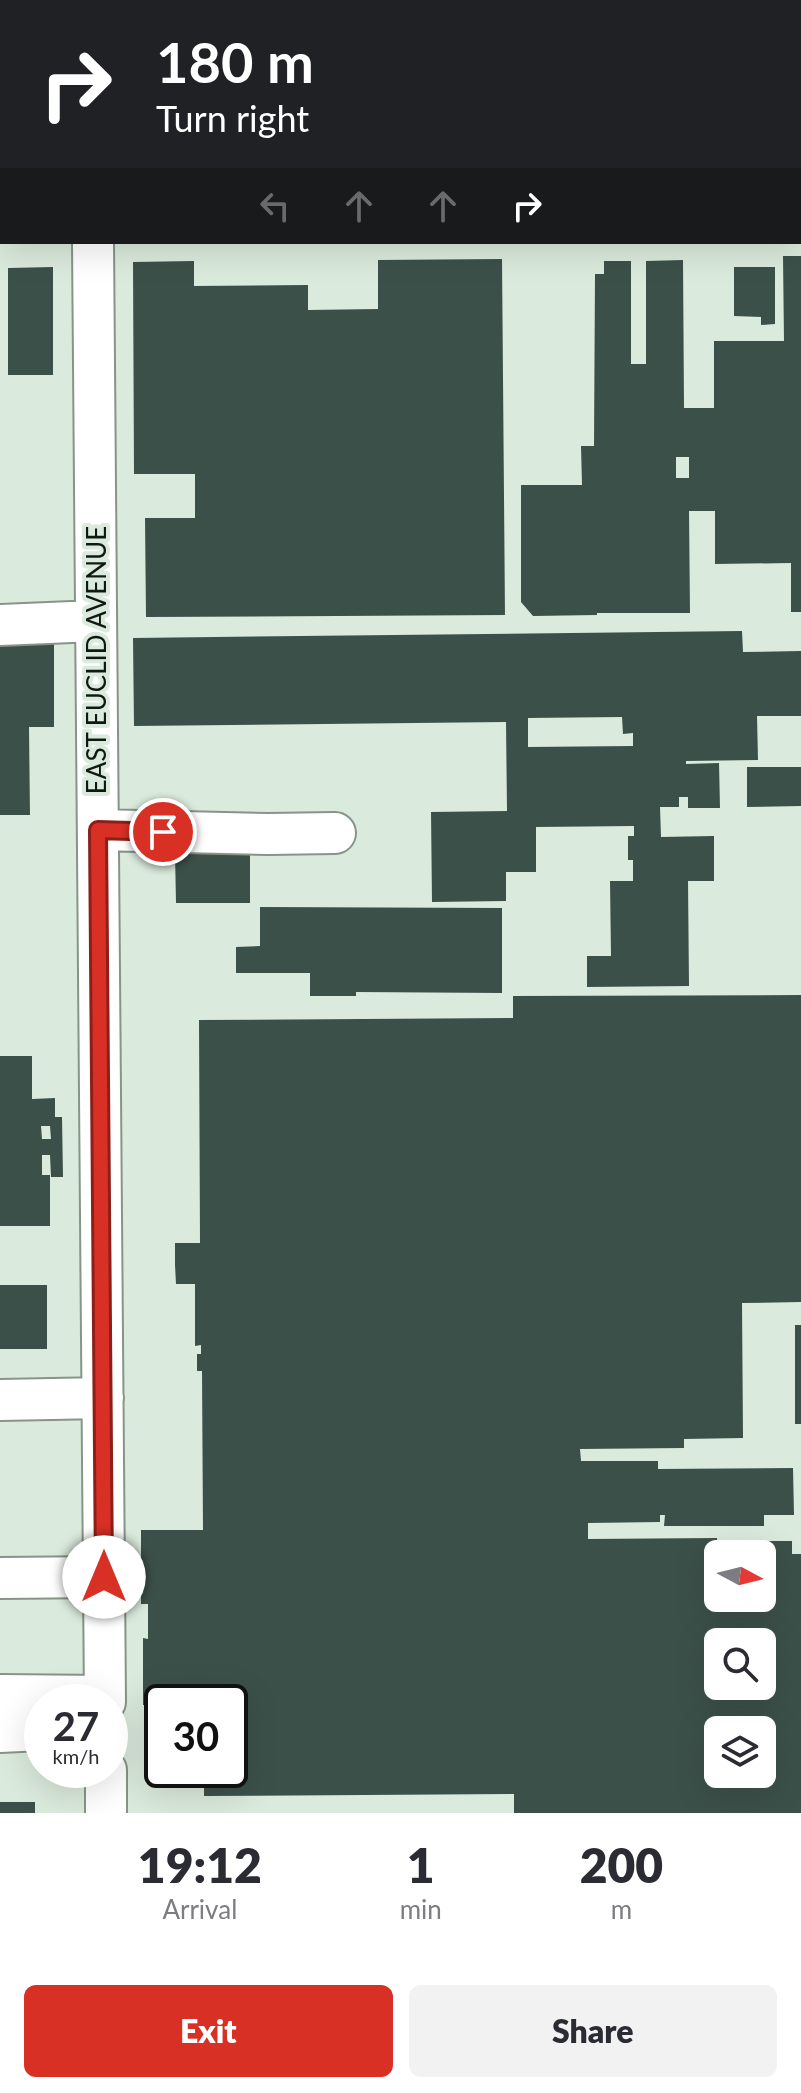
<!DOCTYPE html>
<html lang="en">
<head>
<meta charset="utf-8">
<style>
	:root { --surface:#fff; --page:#f2f2f3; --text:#2b2b33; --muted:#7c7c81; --accent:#d93025 }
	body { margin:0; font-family:Lato,sans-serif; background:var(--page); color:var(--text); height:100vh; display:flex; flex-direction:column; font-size:30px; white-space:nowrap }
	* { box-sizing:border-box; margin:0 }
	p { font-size:26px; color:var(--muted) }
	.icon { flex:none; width:44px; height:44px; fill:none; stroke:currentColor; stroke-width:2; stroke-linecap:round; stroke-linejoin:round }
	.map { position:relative; height:1813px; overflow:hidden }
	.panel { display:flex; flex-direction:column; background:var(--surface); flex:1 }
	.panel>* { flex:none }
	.top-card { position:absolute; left:0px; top:0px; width:802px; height:244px; box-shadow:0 8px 32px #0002; background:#202124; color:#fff; overflow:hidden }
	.needle { width:52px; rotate:97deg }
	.tools { position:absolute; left:704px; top:1540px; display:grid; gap:16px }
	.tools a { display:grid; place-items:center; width:72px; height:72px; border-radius:12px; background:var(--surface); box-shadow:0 8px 32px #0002; font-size:40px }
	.speed { position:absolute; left:24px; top:1684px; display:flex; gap:16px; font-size:40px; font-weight:700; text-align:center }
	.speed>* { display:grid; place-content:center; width:104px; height:104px; border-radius:50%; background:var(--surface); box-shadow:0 8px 32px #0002; line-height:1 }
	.speed small { font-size:20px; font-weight:400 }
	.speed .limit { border:4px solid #111; border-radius:12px; background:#fff; color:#111 }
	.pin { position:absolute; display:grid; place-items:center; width:68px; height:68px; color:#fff; margin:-34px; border:4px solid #fff; border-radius:50%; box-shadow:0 2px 8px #0007 }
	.me { position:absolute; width:88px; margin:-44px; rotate:0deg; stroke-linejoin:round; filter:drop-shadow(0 0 6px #0008) }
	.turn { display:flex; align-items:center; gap:28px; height:168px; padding:0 24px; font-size:36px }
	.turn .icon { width:104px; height:104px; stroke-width:2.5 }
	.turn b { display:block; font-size:56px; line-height:68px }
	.lanes { display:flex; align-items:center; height:76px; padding:0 24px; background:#0003; justify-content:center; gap:40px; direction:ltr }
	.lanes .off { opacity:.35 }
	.eta { display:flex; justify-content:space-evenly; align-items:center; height:136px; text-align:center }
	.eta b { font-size:48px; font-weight:800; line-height:56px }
	.primary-button { display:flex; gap:16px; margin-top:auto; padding:16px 24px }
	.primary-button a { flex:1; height:92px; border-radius:12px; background:var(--accent); color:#fff; font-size:32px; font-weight:800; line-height:92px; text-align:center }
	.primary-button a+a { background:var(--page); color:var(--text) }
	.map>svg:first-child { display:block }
	.building { fill:#3c504a; fill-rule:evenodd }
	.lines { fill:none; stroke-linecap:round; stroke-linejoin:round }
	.minor-casing { stroke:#869588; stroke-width:44 }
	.major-casing { stroke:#5a683c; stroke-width:48 }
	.minor { stroke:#fff; stroke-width:40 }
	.major { stroke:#b4bf98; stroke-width:44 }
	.rail { stroke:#7d887e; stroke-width:6 }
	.route-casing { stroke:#8d1f18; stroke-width:20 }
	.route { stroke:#d93025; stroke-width:14 }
	.labels { text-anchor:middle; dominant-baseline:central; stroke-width:8; stroke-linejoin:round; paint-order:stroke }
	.street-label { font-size:26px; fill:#111712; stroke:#daeadc }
</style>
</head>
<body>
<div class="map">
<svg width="801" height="1813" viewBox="0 0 801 1813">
	<rect width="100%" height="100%" fill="#daeadc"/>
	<path class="building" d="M783,256H801V612H791V563L715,564V511H689L690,613H597V615L533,616L521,602V485H582L581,446H594L595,274H604V261H631V364H646V261L683,260L684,408H714V341H784ZM676,457H689V478H676Z
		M502,259L505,615L146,617L145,518H195V474H134L133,262L194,261V286L308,285V310L378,309V260Z
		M53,267V375H8V268Z
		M734,267H775V324L761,325V317L734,316Z
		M742,631L743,652L801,651V716H757L758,760L686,761V764L719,763L720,808H688V797H679V807H660L661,837L714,836V881H688L689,986L587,987V956H611L610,881H633V860H628V836H634V826L536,827V872H506V901L432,902L431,812L507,811L506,722L134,726L133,638ZM622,717L623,734L633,733V746L528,747V718Z
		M54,638V727H29L30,815H0V639Z
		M747,767H801V806L747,807Z
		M175,853H250V903H176Z
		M260,907L502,908V993L356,992V996H310V973H236V947L260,946Z
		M801,995V1302L742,1303L743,1438L684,1439V1448L580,1449L581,1461H658V1469L793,1468L794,1515H764V1526H664L665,1515H660V1522L588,1523V1539L717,1538L718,1598H762V1554H742V1541H792V1554H801V1813H514V1794L204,1796V1770H230V1702H162V1705H143V1638L148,1639V1604H141V1530H203L202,1371H197V1354H201V1345L195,1346V1284H176L175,1265V1243H200L199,1020L513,1018V996ZM718,1642H762V1686H718ZM718,1730H762V1774H718Z
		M0,1056H32V1099L55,1098V1117H62L63,1177H51L50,1155H42V1175H50V1226H0ZM41,1126H50L51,1139H42Z
		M0,1285H47V1349H0Z
		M795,1325H801V1424H795Z
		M0,1802H35V1813H0Z"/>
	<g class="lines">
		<defs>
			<path id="minor" d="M104,2V0
				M343,2V0
				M500,2L501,0
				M800,208H801
				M0,211H2
				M93,242L105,1702
				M0,625L96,621
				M98,830L268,834L335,833
				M0,1400L103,1398
				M0,1578L104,1577
				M0,1695L105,1696
				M0,1732L42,1730
				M106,1770V1813"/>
			<path id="major" d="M800,27H801
				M0,33H2"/>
		</defs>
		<use href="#minor" class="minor-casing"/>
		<use href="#major" class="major-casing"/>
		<use href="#minor" class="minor"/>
		<use href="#major" class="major"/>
		<path class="rail" d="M800,91H801
			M0,98H2
			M800,110H801
			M0,117H2
			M800,128H801
			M0,135H2
			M800,170H801
			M0,177H2"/>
	</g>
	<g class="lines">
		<defs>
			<path id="route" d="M104,1577L98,830L163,832"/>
		</defs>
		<use href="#route" class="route-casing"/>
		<use href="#route" class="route"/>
	</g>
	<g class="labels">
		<g class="street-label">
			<text transform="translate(96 660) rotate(-90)">EAST EUCLID AVENUE</text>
		</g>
	</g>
</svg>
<div class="tools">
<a><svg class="needle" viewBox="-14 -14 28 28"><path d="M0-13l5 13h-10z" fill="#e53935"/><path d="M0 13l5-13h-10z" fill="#7c7c81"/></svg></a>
<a><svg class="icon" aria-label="search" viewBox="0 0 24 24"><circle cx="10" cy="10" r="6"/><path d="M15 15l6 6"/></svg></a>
<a><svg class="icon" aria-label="layers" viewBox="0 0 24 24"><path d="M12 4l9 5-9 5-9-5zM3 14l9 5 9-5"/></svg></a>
</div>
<div class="speed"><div>27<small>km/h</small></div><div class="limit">30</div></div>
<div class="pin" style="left:163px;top:832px;background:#d93025"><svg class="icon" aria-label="arrive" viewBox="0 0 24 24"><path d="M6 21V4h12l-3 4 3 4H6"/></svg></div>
<svg class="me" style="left:104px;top:1577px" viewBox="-20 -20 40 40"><circle r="19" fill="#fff"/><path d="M0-13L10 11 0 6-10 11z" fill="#d93025"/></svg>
<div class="top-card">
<div class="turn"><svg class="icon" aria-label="right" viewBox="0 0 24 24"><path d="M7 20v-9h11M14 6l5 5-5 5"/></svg><div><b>180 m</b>Turn right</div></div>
<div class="lanes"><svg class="icon off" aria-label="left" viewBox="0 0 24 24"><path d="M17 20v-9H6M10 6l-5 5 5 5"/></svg><svg class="icon off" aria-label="ahead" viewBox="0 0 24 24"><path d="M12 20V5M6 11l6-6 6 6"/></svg><svg class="icon off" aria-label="ahead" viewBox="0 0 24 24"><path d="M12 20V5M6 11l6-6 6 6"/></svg><svg class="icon" aria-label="right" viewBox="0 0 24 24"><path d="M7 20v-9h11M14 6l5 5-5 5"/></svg></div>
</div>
</div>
<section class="panel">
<div class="eta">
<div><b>19:12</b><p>Arrival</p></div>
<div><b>1</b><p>min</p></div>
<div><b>200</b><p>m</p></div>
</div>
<div class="primary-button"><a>Exit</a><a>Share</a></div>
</section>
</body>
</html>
